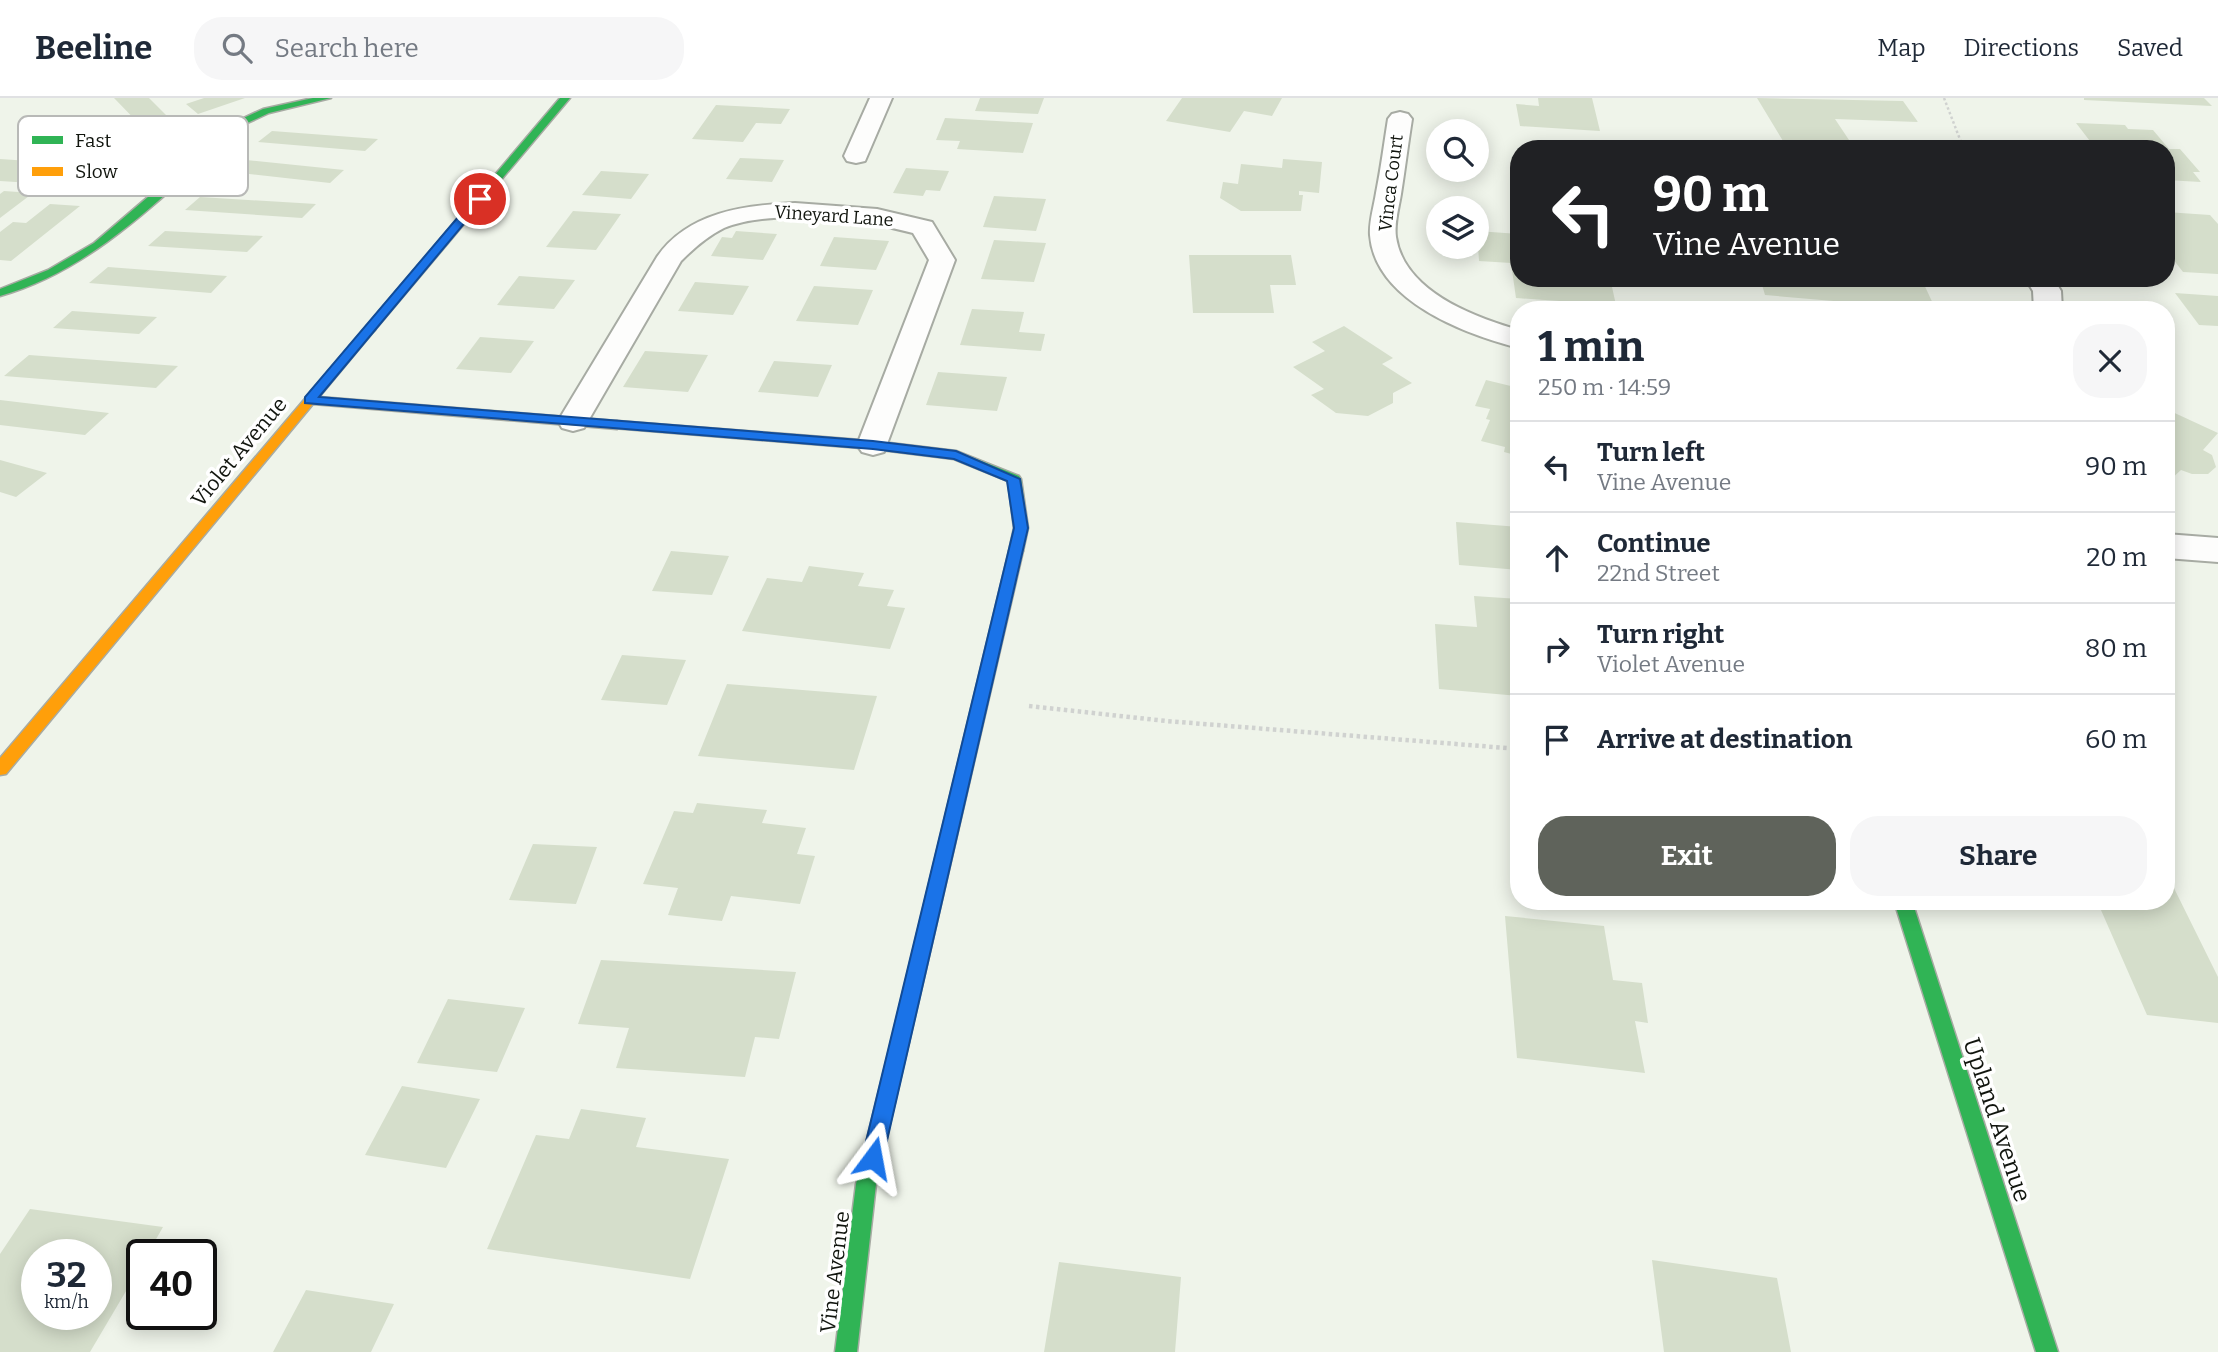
<!DOCTYPE html>
<html lang="en">
<head>
<meta charset="utf-8">
<style>
	:root { --surface:#fff; --page:#f6f6f7; --text:#1f2937; --muted:#747a83; --line:#e0e1e3; --accent:#5f635b }
	body { margin:0; font-family:Bitter,serif; background:var(--page); color:var(--text); height:100vh; display:flex; flex-direction:column; font-size:26px; white-space:nowrap }
	* { box-sizing:border-box; margin:0 }
	p { font-size:23px; color:var(--muted) }
	.icon { flex:none; width:38px; height:38px; fill:none; stroke:currentColor; stroke-width:2; stroke-linecap:round; stroke-linejoin:round }
	.map { position:relative; flex:1; overflow:hidden }
	.sheet { position:absolute; left:1510px; top:203px; width:665px; height:609px; display:flex; flex-direction:column; background:var(--surface); border-radius:28px; box-shadow:0 4px 18px #0003 }
	.sheet>* { flex:none }
	.banner { position:absolute; left:1510px; top:42px; width:665px; height:147px; border-radius:28px; box-shadow:0 4px 18px #0003; background:#202124; color:#fff; overflow:hidden }
	.buttons { position:absolute; left:1426px; top:21px; display:grid; gap:14px }
	.buttons a { display:grid; place-items:center; width:63px; height:63px; border-radius:50%; background:var(--surface); box-shadow:0 4px 18px #0003; font-size:35px }
	.speed { position:absolute; left:21px; top:1141px; display:flex; gap:14px; font-size:35px; font-weight:700; text-align:center }
	.speed>* { display:grid; place-content:center; width:91px; height:91px; border-radius:50%; background:var(--surface); box-shadow:0 4px 18px #0003; line-height:1 }
	.speed small { font-size:18px; font-weight:400 }
	.speed .limit { border:4px solid #111; border-radius:10px; background:#fff; color:#111 }
	.pin { position:absolute; display:grid; place-items:center; width:60px; height:60px; color:#fff; margin:-30px; border:4px solid #fff; border-radius:50%; box-shadow:0 2px 7px #0007 }
	.me { position:absolute; width:77px; margin:-38px; rotate:13deg; stroke-linejoin:round; filter:drop-shadow(0 0 5px #0008) }
	.turn { display:flex; align-items:center; gap:24px; height:147px; padding:0 28px; font-size:32px }
	.turn .icon { width:91px; height:91px; stroke-width:2.5 }
	.turn b { display:block; font-size:49px; line-height:60px }
	.round { display:grid; place-items:center; flex:none; width:74px; height:74px; border-radius:28px; background:var(--page) }
	.overview { display:flex; align-items:center; justify-content:space-between; height:119px; padding:0 28px }
	h1 { font-size:42px; font-weight:700; line-height:52px }
	.action { display:flex; gap:14px; margin-top:auto; padding:14px 28px }
	.action a { flex:1; height:80px; border-radius:28px; background:var(--accent); color:#fff; font-size:28px; font-weight:700; line-height:80px; text-align:center }
	.action a+a { background:var(--page); color:var(--text) }
	ul { padding:0; list-style:none }
	li { display:flex; align-items:center; gap:21px; height:91px; padding:0 28px; border-top:2px solid var(--line) }
	li div { flex:1 }
	li b { display:block; font-size:26px }
	li em { font-style:normal }
	header { display:flex; align-items:center; gap:42px; box-sizing:border-box; height:98px; padding:0 35px; background:var(--surface); border-bottom:2px solid var(--line) }
	header strong { font-size:33px }
	nav { display:flex; gap:38px; margin-inline-start:auto; font-size:24px }
	.search { width:490px; height:63px; background:var(--page); display:flex; align-items:center; gap:18px; box-sizing:border-box; padding:0 24px; border-radius:28px; color:var(--muted); font-size:26px }
	.map>svg:first-child { display:block }
	.building { fill:#d5decb; fill-rule:evenodd }
	.lines { fill:none; stroke-linecap:round; stroke-linejoin:round }
	.street-casing { stroke:#a7aba3; stroke-width:4 }
	.fast-casing { stroke:#a7aba3; stroke-width:3 }
	.slow-casing { stroke:#a7aba3; stroke-width:3 }
	.path-far1 { stroke:#d0d2d0; stroke-width:2.5; stroke-dasharray:2.5 2.5; stroke-linecap:butt }
	.path { stroke:#d0d2d0; stroke-width:4.5; stroke-dasharray:3.5 3.5; stroke-linecap:butt }
	.street { fill:#fdfdfc; fill-rule:evenodd }
	.fast { fill:#30b455; fill-rule:evenodd }
	.slow { fill:#ff9f0a; fill-rule:evenodd }
	.route { fill:#1a73e8; stroke:#114b97; stroke-width:2 }
	.labels { text-anchor:middle; dominant-baseline:central; stroke-width:7; stroke-linejoin:round; paint-order:stroke }
	.far-street-label { font-size:18px; fill:#11150e; stroke:#fff }
	.street-label { font-size:21px; fill:#11150e; stroke:#fff }
	.near-street-label { font-size:24px; fill:#11150e; stroke:#fff }
	.key { fill:#fff; stroke:#b8b9b7; stroke-width:2 }
	.key-label { font-size:19px; fill:#11150e }
</style>
</head>
<body>
<header>
<strong>Beeline</strong>
<div class="search"><svg class="icon" aria-label="search" viewBox="0 0 24 24"><circle cx="10" cy="10" r="6"/><path d="M15 15l6 6"/></svg>Search here</div>
<nav><a>Map</a><a>Directions</a><a>Saved</a></nav>
</header>
<div class="map">
<svg width="2218" height="1254" viewBox="0 0 2218 1254">
	<rect width="100%" height="100%" fill="#eff4ea"/>
	<path class="building" d="M114,0H149L174,25L146,33Z
		M204,0H245L198,16L186,6Z
		M980,0H1044L1038,16L975,13Z
		M1182,0H1282L1272,18L1244,13L1230,34L1166,23Z
		M1538,0H1592L1600,33L1520,28L1516,6L1539,8Z
		M1757,0L1903,3L1918,24L1835,21L1851,45L1783,43Z
		M2084,0H2204L2212,8L2084,2Z
		M716,7L790,11L781,26L756,25L743,44L692,41Z
		M945,20L1033,25L1023,55L957,51L960,43L936,42Z
		M2076,25L2125,27L2128,31L2153,32L2169,51H2180L2200,74H2193L2201,84L2166,82V51H2092L2089,47H2093Z
		M272,33L378,41L365,53L258,44Z
		M740,60L784,62L772,84L726,81Z
		M0,61L74,66L47,86L0,83Z
		M1283,61L1322,64L1319,95L1299,93V97H1303L1301,113H1241L1220,100L1223,84L1238,86L1241,66L1282,70Z
		M246,62L344,72L330,85L231,74Z
		M906,70L949,73L940,93L926,92L923,98L893,95Z
		M601,73L649,76L631,101L582,97Z
		M4,93L33,95L0,120V96Z
		M994,98L1046,101L1036,133L983,129Z
		M200,99L316,106L302,120L185,112Z
		M50,106L80,108L11,163L0,162V134L13,124L26,125Z
		M573,113L621,116L596,152L546,149Z
		M2166,114L2210,117L2218,126V176L2183,174L2166,152Z
		M165,133L263,138L247,154L148,148Z
		M736,133L777,136L763,162L711,158L722,139L732,140Z
		M1477,133L1519,136V180H1610L1616,207L1516,200L1511,165L1479,163Z
		M834,139L889,143L876,172L820,168Z
		M994,142L1046,145L1034,184L981,181Z
		M1189,157H1291L1296,187H1270L1274,215H1193Z
		M108,169L227,178L211,195L89,185Z
		M519,178L575,182L554,211L497,207Z
		M1760,180H1921L1936,212H1882L1880,207L1765,197Z
		M695,184L749,188L733,217L678,213Z
		M814,188L873,192L858,227L796,223Z
		M2175,195L2218,198V228L2199,227Z
		M972,211L1024,214L1019,234L1045,236L1041,253L960,247Z
		M72,213L157,219L139,236L53,230Z
		M1344,228L1393,260L1382,266L1412,285L1393,295V305L1368,318L1336,315L1311,297L1324,291L1293,269L1325,253L1312,244Z
		M480,239L534,243L511,275L456,271Z
		M645,253L708,257L688,294L623,289Z
		M29,257L178,268L156,290L4,278Z
		M774,263L832,267L818,299L758,294Z
		M938,274L1007,279L997,313L926,307Z
		M1486,282L1519,290V358L1504,354L1505,349L1481,343L1490,322L1486,321L1490,311L1475,308Z
		M0,302L109,315L85,337L0,327Z
		M2166,311L2218,335L2203,352L2212,357L2216,369L2208,376H2192L2181,372L2170,382L2166,381Z
		M0,362L47,375L16,399L0,394Z
		M1456,424L1519,429V472L1459,467Z
		M671,453L729,458L712,497L652,493Z
		M809,468L864,475L858,488L894,492L887,508L905,510L890,551L742,533L767,480L802,484Z
		M1474,498L1519,501V598L1439,591L1435,526L1477,529Z
		M622,557L686,562L667,607L601,602Z
		M727,586L877,598L854,672L698,658Z
		M697,705L767,712L762,725L806,730L797,756L815,758L800,806L731,798L722,823L668,817L678,790L643,786L674,713L693,715Z
		M533,746L597,749L576,806L509,802Z
		M2166,774L2218,879V925L2147,917L2097,803H2166Z
		M1505,818L1604,828L1613,882L1642,885L1648,925L1635,923L1645,975L1517,960Z
		M601,862L796,874L779,941L755,939L745,979L616,970L629,930L578,926Z
		M448,901L525,910L497,974L417,965Z
		M402,988L480,1001L446,1070L365,1057Z
		M581,1011L646,1020L636,1049L729,1061L690,1181L487,1151L536,1037L569,1041Z
		M30,1111L163,1129L147,1157H142V1166L90,1254H0V1156ZM37,1157H96V1216H37Z
		M1652,1162L1777,1180L1791,1254H1664Z
		M1059,1164L1181,1179L1175,1254H1044Z
		M306,1192L394,1206L371,1254H273Z"/>
	<g class="lines">
		<defs>
			<path id="street" d="M870,0H892L865,63L856,65L847,63L844,58Z
				M1400,14L1408,16L1412,21C1408,46 1405,71 1401,96C1399,109 1394,125 1396,139C1404,193 1473,219 1519,232V250C1465,236 1375,203 1370,137C1369,124 1374,108 1376,95C1381,70 1384,46 1388,21L1392,16Z
				M795,105L877,111L932,124L955,162L884,354L873,357L862,354L857,347L929,162L913,135C864,122 772,110 724,130C708,138 694,150 681,163L584,330L573,333L562,330L558,323L657,159C688,114 745,107 795,105Z
				M2025,180H2053L2061,193L2062,212H2034L2033,193Z
				M2166,436L2218,440V464L2166,460Z"/>
			<path id="fast" d="M313,0H331L269,15L243,27C169,91 97,171 0,198V191L48,172L94,145L237,23L263,11Z
				M560,0H570L373,234H365V230Z
				M617,323L873,343L956,353L1019,378L1021,381L1028,430L1023,453L1016,458L1009,453L1014,430L1008,383L954,361L873,351L613,330V324Z
				M1894,803H1912L2058,1254H2036Z
				M900,935L907,938L909,944L876,1086L857,1254H835L856,1086L891,944L893,938Z"/>
			<path id="slow" d="M369,228L375,232L373,234L319,299L617,323L623,327L617,331L313,306L6,676L0,677V660L365,230Z
				M1016,448L1023,453L909,944L907,950L900,953L893,950L891,944L1009,453Z"/>
		</defs>
		<use href="#street" class="street-casing"/>
		<use href="#fast" class="fast-casing"/>
		<use href="#slow" class="slow-casing"/>
		<path class="path-far1" d="M1944,0L1961,44L1968,51"/>
		<path class="path" d="M1029,608L1166,623L1519,651"/>
		<use href="#street" class="street"/>
		<use href="#fast" class="fast"/>
		<use href="#slow" class="slow"/>
	</g>
	<path class="route" d="M480,97L483,98V103L319,299L873,343L956,353L1020,381L1028,430L883,1060L880,1067L873,1070L865,1067L862,1060L1014,430L1007,383L954,361L873,351L305,305V299L476,98Z"/>
	<g class="labels">
		<g class="far-street-label">
			<text transform="translate(1391 85) rotate(-83)">Vinca Court</text>
			<text transform="translate(834 118) rotate(4)">Vineyard Lane</text>
		</g>
		<g class="street-label">
			<text transform="translate(239 354) rotate(-50)">Violet Avenue</text>
			<text transform="translate(835 1174) rotate(-83)">Vine Avenue</text>
		</g>
		<g class="near-street-label">
			<text transform="translate(1997 1022) rotate(72)">Upland Avenue</text>
		</g>
	</g>
	<rect x="18" y="18" width="230" height="80" rx="10" class="key"/>
	<rect x="32" y="38" width="31" height="8" fill="#30b455"/>
	<rect x="32" y="69" width="31" height="9" fill="#ff9f0a"/>
	<g class="key-label">
		<text x="75" y="49">Fast</text>
		<text x="75" y="80">Slow</text>
	</g>
</svg>
<div class="buttons">
<a><svg class="icon" aria-label="search" viewBox="0 0 24 24"><circle cx="10" cy="10" r="6"/><path d="M15 15l6 6"/></svg></a>
<a><svg class="icon" aria-label="layers" viewBox="0 0 24 24"><path d="M12 4l9 5-9 5-9-5zM3 14l9 5 9-5"/></svg></a>
</div>
<div class="speed"><div>32<small>km/h</small></div><div class="limit">40</div></div>
<div class="pin" style="left:480px;top:101px;background:#d93025"><svg class="icon" aria-label="arrive" viewBox="0 0 24 24"><path d="M6 21V4h12l-3 4 3 4H6"/></svg></div>
<svg class="me" style="left:873px;top:1060px" viewBox="-20 -20 40 40"><path d="M0-17L14 15 0 8-14 15z" fill="#1a73e8" stroke="#fff" stroke-width="4"/></svg>
<div class="banner">
<div class="turn"><svg class="icon" aria-label="left" viewBox="0 0 24 24"><path d="M17 20v-9H6M10 6l-5 5 5 5"/></svg><div><b>90 m</b>Vine Avenue</div></div>
</div>
<section class="sheet">
<div class="overview"><div><h1>1 min</h1><p>250 m · 14:59</p></div><a class="round"><svg class="icon" aria-label="close" viewBox="0 0 24 24"><path d="M6 6l12 12M18 6L6 18"/></svg></a></div>
<ul>
<li><svg class="icon" aria-label="left" viewBox="0 0 24 24"><path d="M17 20v-9H6M10 6l-5 5 5 5"/></svg><div><b>Turn left</b><p>Vine Avenue</p></div><em>90 m</em></li>
<li><svg class="icon" aria-label="ahead" viewBox="0 0 24 24"><path d="M12 20V5M6 11l6-6 6 6"/></svg><div><b>Continue</b><p>22nd Street</p></div><em>20 m</em></li>
<li><svg class="icon" aria-label="right" viewBox="0 0 24 24"><path d="M7 20v-9h11M14 6l5 5-5 5"/></svg><div><b>Turn right</b><p>Violet Avenue</p></div><em>80 m</em></li>
<li><svg class="icon" aria-label="arrive" viewBox="0 0 24 24"><path d="M6 21V4h12l-3 4 3 4H6"/></svg><div><b>Arrive at destination</b></div><em>60 m</em></li>
</ul>
<div class="action"><a>Exit</a><a>Share</a></div>
</section>
</div>
</body>
</html>
